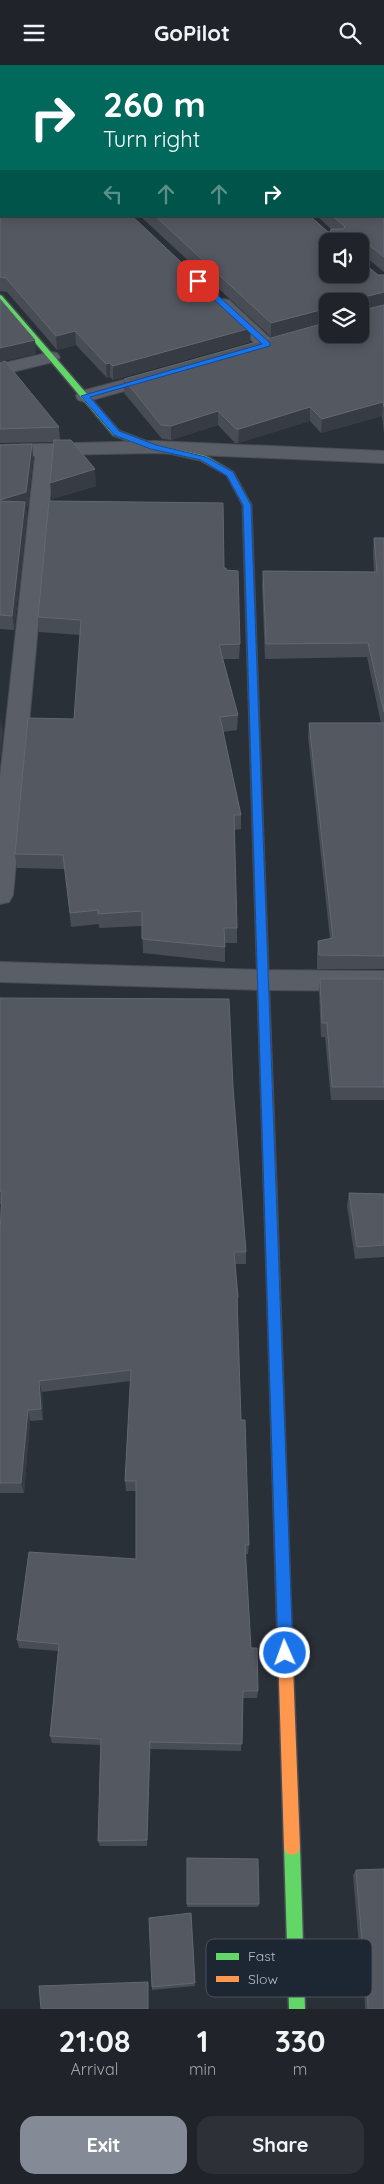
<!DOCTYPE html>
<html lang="en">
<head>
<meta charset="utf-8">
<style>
	:root { --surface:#20242a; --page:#2d3036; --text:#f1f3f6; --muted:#a2a4a8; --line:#3d4147; --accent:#848b96 }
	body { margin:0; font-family:Quicksand,sans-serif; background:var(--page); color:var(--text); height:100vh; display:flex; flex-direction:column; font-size:19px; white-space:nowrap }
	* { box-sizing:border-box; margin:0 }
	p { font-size:16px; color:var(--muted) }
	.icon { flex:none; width:28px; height:28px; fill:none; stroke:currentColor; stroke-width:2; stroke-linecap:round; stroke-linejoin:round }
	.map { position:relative; height:1944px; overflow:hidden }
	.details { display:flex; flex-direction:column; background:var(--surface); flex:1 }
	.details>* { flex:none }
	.hud { position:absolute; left:0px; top:0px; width:385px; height:152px; box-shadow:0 2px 12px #0003,0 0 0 1px var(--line); background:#00695c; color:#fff; overflow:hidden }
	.fabs { position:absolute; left:319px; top:168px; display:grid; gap:10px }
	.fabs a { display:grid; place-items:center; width:50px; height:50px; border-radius:10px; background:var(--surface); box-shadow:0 2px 12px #0003,0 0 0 1px var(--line); font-size:25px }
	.pin { position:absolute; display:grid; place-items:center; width:42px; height:42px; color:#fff; margin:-21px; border-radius:10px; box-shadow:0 2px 8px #0006 }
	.me { position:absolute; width:55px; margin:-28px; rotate:358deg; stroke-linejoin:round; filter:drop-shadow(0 0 4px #0008) }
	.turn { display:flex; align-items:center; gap:18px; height:105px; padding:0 20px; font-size:22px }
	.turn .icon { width:65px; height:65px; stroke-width:2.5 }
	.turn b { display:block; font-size:35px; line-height:42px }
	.lanes { display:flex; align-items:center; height:48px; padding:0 20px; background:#0003; justify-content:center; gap:25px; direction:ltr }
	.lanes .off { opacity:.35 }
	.eta { display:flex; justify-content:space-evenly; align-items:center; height:85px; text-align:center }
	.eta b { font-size:30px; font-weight:700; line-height:35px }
	.action { display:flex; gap:10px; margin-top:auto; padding:10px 20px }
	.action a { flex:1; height:58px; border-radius:15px; background:var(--accent); color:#fff; font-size:20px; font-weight:700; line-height:58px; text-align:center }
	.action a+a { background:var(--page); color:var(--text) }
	header { display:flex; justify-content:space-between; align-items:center; height:65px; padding:0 20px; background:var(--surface); font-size:22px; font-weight:700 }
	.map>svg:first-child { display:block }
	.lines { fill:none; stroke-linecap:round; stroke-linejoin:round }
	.street-casing { stroke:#484c55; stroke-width:2 }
	.fast-casing { stroke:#484c55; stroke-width:3 }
	.slow-casing { stroke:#484c55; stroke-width:3 }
	.street { fill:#5a5e66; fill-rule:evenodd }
	.fast { fill:#63d668; fill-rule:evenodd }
	.slow { fill:#ff974d; fill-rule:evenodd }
	.wall { fill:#474c55 }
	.shaded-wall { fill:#373c44 }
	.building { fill:#535861; stroke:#626872 }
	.route { fill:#1a73e8; stroke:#114b97 }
	.key { fill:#1d2633; stroke:#4a5360; stroke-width:1 }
	.key-label { font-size:14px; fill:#b4bcc9 }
</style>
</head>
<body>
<header><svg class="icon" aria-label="menu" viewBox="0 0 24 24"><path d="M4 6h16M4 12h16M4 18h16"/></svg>GoPilot<svg class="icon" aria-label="search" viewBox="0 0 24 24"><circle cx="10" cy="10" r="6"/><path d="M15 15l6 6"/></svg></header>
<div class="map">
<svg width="384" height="1944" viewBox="0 0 384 1944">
	<rect width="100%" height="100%" fill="#2a3038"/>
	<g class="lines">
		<defs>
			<path id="street" d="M223,234L229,235L273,276L276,280L273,284L267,285L261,284L217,243L214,239L217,235Z
				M51,287L57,288L60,292L57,296L0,310V299Z
				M161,305L167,306L170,310L167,314L85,337L78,335L76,331L78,327Z
				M154,376L384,386V398L154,388L54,390L13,830L9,837L0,839V712L35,391L0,392V380Z
				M0,897L263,905L384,906V926L263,925L0,917Z"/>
			<path id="fast" d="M0,230L2,231L119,366L156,380L206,391L233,407L251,440L264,798L263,801H255L254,798L243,440L227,410L200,395L151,384L113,370L0,236Z
				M270,1113L274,1114L276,1118L291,1550L289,1555L284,1557L279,1555L277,1550L264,1118L266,1114Z
				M292,1774L298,1776L300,1782L305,1944H289L284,1782L286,1776Z"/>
			<path id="slow" d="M259,794L264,798L276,1118L274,1122L270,1123L266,1122L264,1118L254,798Z
				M284,1543L289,1545L291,1550L300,1782L298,1788L292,1790L286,1788L284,1782L277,1550L279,1545Z"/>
		</defs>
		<use href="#street" class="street-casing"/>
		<use href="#fast" class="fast-casing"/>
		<use href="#slow" class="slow-casing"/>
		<use href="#street" class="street"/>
		<use href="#fast" class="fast"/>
		<use href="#slow" class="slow"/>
	</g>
	<path class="wall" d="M0,0H331V1H1V151L250,277L113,315L110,312L107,313L76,280L57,285L7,227L0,226Z
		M384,50V207L367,193L360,192L328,176L378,210H384V369L382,351L321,368L310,356L238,378H235L218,360L171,375L162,374L124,328V314L360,269L328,236V256L271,272L140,151H310L328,167H330L331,164L317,151H384Z
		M0,298L59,362L60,375L96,421L52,434L54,377L0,378Z
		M32,379L33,393L28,441L26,442L27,451L14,565L0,564V380Z
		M374,473H384V904H317V890L318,876L330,874L308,672L309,658H381L367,592L265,594L262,521L263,506L374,507L373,487Z
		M224,503L240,579L239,594H223L238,650L237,665L223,667L241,750V764L234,765L237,863V878H225V897L143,888L142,861L99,863V859L71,862L65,804L17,803L15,789L74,654L80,570L39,567L38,552Z
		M320,914H384V1035H331L325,972H321L319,927Z
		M0,933L233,1022L246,1187V1199H235L238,1232V1244H237L241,1355L249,1480L248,1489H245L251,1583L258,1626L257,1633H243L241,1686L150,1684L147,1781H100L98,1776L101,1680L52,1678L50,1671L58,1586L19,1583L17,1575L136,1494V1426H126L125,1416L131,1316L42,1327L43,1355L30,1356L24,1428H0V1167L2,1139H0Z
		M349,1128L384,1129V1192L355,1194L347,1141Z
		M187,1793L259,1839L258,1842H187Z
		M356,1805L384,1944H365L363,1881H359L353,1810Z
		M191,1848L195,1921L152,1925V1922Z"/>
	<path class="shaded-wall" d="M316,0H331V1H316Z
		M384,227V241L360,246V233Z
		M328,243V256L271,272V258Z
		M251,263L250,277L113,315V301Z
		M75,266L76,280L57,285L56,271Z
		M35,275L36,289L0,297V283Z
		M110,298V312L107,313L106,299Z
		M383,337L382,351L321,368L322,354Z
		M310,342V356L238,378L239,364Z
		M218,346V360L171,375V361Z
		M32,379L33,393L28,441L26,442L27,451L14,565L0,450V435Z
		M95,404L96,421L52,434L50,418Z
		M1,653L3,667L0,695V663Z
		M39,1316L42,1327L43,1355L41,1344Z
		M28,1345L30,1356L24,1428L21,1418Z
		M150,1677V1684L147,1781V1775Z"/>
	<path class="building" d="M0,0H317L319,1H1V16L0,15Z
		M1,25V47L0,40V26Z
		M1,49V151H132L251,263L113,301L110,298L106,299L75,266L56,271L6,213L0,212V50Z
		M384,50V192L368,179L360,178V176H328V209H360V195L378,210H384V227L360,233V236H328V243L271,258L155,151H310L328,167H330L331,164H343L345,162L333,151H384Z
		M0,234L35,275L0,283Z
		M384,240V342L383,337L322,354L310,342L239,364H236L218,346L171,361L161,360L124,314L328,257V269H360V242V246Z
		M5,296L59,362L0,364V298Z
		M54,375H71L95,404L50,418Z
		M32,379L26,427L0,435V380Z
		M0,436L25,437L12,551L0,550Z
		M49,436L223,438L224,503H226V505L238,506L240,579L219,580L238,650L220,652L241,750H234L237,863H224L225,882L142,874V846L98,849V845L70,848L63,790L15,789L28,653L74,654L81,555L38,552Z
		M374,473H384V647L368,578L266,579L263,506L377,507Z
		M309,658H384V891L319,890L318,876L333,873Z
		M320,914H384V1022H332L327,958H322Z
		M0,933L229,934L233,1022L246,1187H234L238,1232L237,1233L241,1355H245L249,1480H245L251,1583H257L258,1626H243L242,1679L150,1677L147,1775L98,1776L101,1674L50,1671L59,1579L17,1575L29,1487L136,1494V1416H125L131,1305L39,1316L41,1344L28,1345L21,1418H0V1167L2,1126H0Z
		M349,1128L384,1129V1180L357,1182Z
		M187,1793L258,1794L259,1839H187Z
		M384,1804V1944H368L366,1877H362L356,1805Z
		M191,1848L195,1918L152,1922L149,1853Z
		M148,1917V1944H41L39,1921Z"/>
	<path class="route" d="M195,214H200L270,278V281L90,332L119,366L156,380L206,392L233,407L251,440L293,1588L290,1593L285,1595L280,1593L278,1588L243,440L227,411L201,395L151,384L114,370L81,331L262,279L195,217Z"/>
	<rect x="206" y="1874" width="166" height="58" rx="8" class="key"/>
	<rect x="216" y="1888" width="23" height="7" fill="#63d668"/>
	<rect x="216" y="1911" width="23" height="6" fill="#ff974d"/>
	<g class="key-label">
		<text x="248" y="1896">Fast</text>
		<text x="248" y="1919">Slow</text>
	</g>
</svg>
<div class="fabs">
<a><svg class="icon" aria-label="sound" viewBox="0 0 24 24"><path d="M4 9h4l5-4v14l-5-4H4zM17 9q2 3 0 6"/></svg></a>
<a><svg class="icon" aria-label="layers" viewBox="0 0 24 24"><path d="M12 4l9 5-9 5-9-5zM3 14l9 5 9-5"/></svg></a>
</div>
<div class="pin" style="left:198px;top:216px;background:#d93025"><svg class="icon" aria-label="arrive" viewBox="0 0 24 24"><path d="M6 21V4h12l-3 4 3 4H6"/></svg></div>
<svg class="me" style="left:285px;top:1588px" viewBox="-20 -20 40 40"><circle r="17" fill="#1a73e8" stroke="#fff" stroke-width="3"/><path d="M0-11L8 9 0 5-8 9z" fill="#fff"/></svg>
<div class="hud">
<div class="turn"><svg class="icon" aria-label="right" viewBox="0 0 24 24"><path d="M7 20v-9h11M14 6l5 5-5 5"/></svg><div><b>260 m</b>Turn right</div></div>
<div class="lanes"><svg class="icon off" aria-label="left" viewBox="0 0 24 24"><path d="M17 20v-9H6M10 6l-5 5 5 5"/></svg><svg class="icon off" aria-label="ahead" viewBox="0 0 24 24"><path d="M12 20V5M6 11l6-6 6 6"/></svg><svg class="icon off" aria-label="ahead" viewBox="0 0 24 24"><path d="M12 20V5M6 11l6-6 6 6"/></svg><svg class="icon" aria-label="right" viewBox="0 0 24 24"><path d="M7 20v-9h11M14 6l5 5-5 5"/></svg></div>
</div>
</div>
<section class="details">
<div class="eta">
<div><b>21:08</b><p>Arrival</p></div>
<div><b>1</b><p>min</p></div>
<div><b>330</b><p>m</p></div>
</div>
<div class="action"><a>Exit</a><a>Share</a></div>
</section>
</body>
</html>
